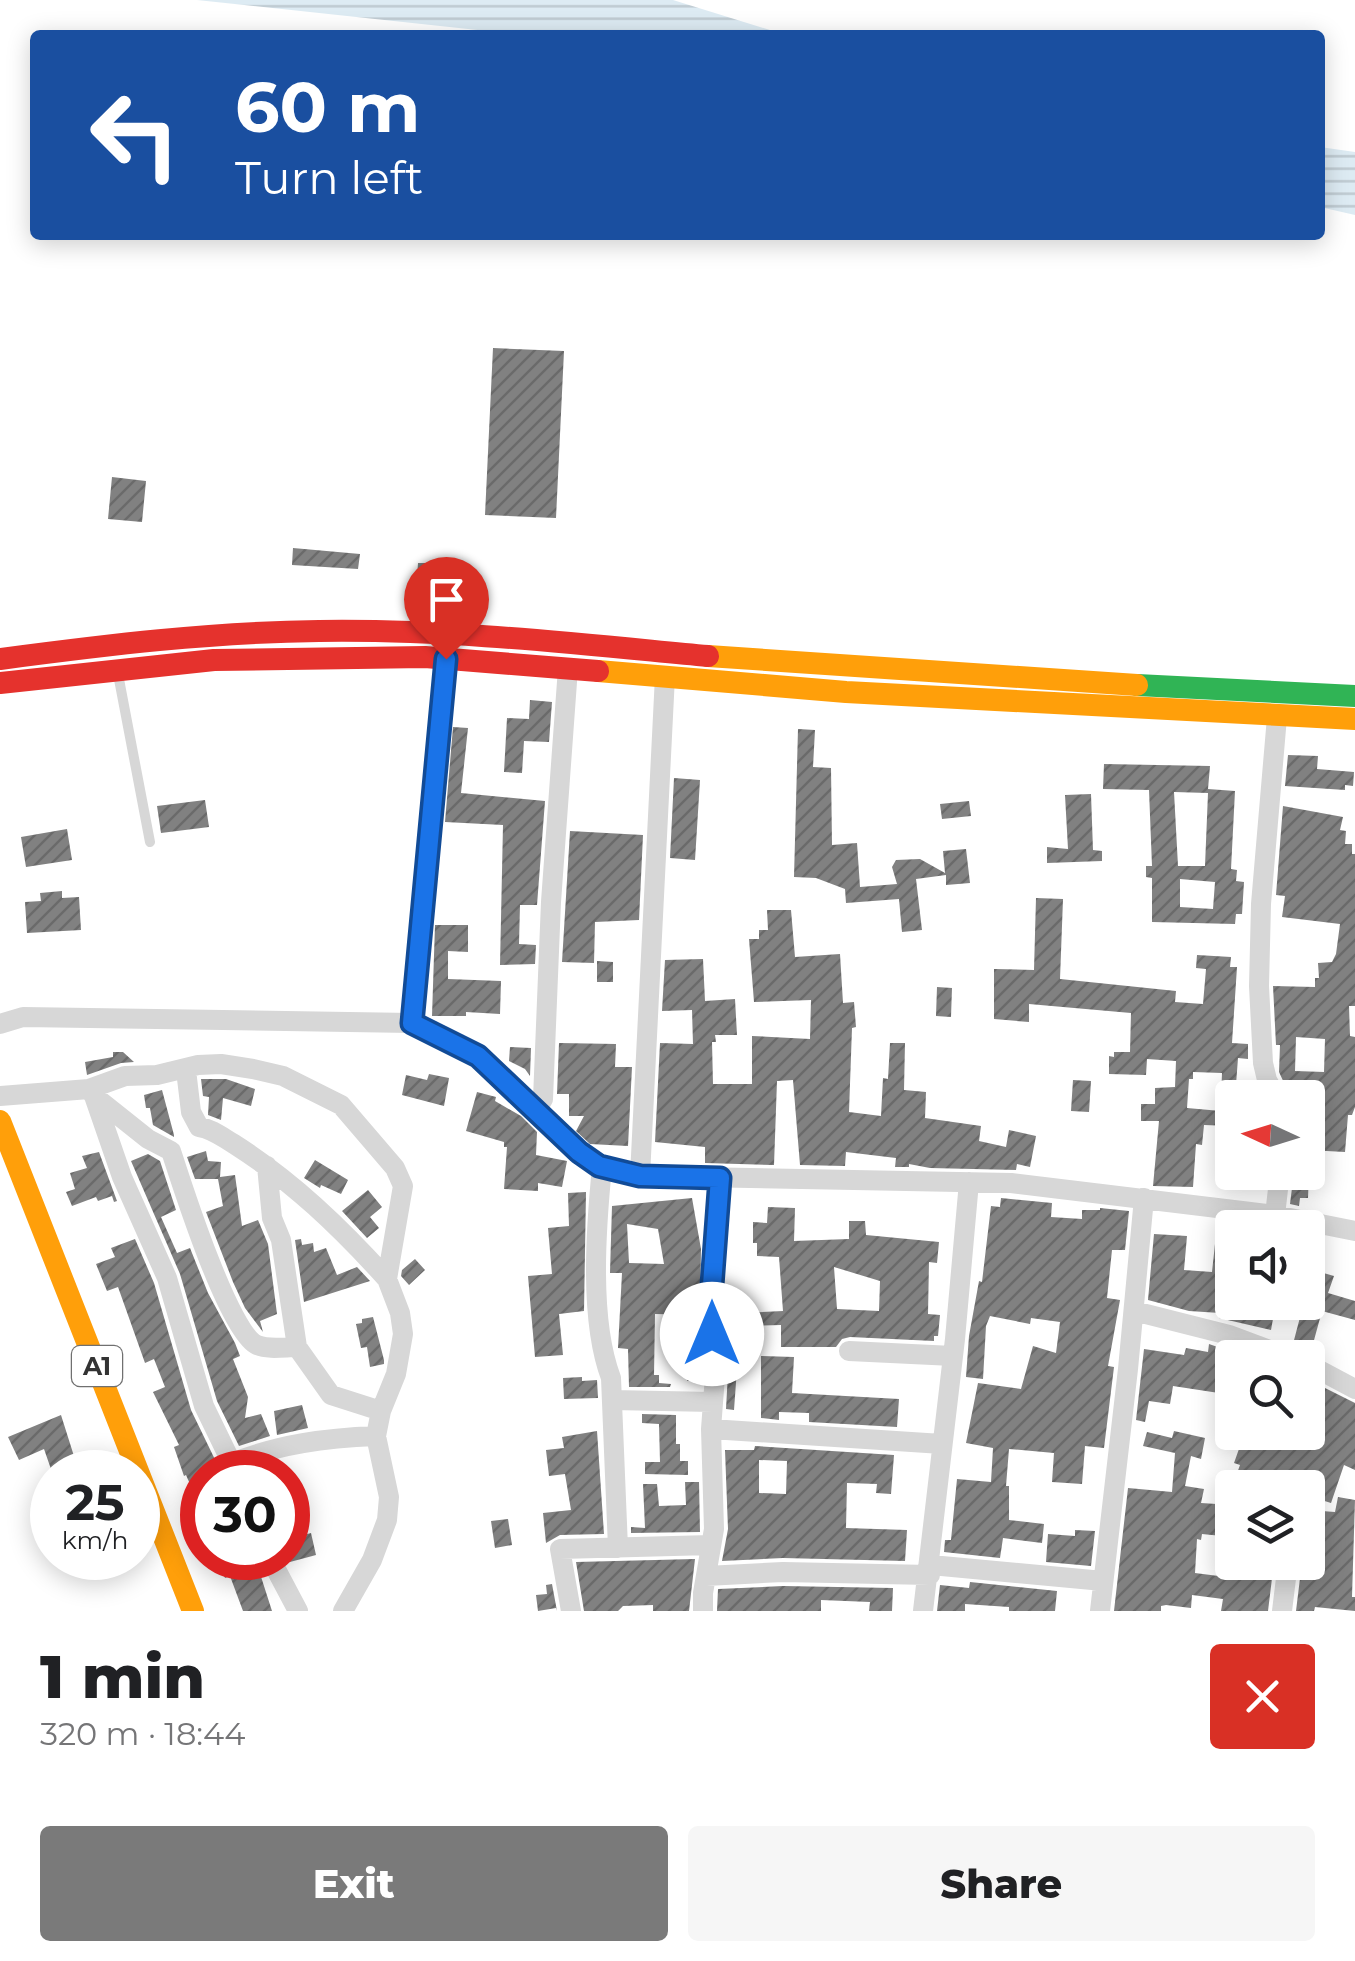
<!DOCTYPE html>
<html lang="en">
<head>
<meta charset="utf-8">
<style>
	:root { --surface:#fff; --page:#f6f6f6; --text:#202124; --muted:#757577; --accent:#7a7a7a }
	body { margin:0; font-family:Montserrat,sans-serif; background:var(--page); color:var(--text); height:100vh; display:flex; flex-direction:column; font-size:38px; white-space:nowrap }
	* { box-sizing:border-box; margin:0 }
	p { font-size:32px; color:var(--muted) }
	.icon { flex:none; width:55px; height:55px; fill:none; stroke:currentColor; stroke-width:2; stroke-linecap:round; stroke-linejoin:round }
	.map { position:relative; height:1611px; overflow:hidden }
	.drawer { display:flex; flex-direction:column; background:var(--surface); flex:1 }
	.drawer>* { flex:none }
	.banner { position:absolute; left:30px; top:30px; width:1295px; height:210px; border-radius:10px; box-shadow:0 5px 25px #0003; background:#1a4fa0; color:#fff; overflow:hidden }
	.needle { width:65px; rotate:274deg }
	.buttons { position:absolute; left:1215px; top:1080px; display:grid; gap:20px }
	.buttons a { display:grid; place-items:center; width:110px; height:110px; border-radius:10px; background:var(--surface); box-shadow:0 5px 25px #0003; font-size:50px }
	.speed { position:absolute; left:30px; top:1450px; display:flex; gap:20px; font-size:50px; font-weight:700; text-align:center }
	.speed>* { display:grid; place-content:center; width:130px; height:130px; border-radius:50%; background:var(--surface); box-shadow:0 5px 25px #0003; line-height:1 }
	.speed small { font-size:25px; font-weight:400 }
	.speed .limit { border:15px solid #d22; background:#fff; color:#111 }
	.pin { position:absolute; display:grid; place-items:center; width:85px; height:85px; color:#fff; margin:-102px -42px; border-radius:50% 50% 50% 0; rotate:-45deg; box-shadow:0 0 10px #0007 }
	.pin .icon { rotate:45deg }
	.me { position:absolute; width:110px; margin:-55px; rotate:0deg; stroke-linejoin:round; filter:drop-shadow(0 0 8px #0008) }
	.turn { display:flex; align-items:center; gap:35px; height:210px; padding:0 40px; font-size:45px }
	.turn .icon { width:130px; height:130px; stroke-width:2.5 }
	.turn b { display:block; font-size:70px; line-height:85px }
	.round { display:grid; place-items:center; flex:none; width:105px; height:105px; border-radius:10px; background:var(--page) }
	.summary { display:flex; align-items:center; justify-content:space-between; height:170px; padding:0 40px }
	h1 { font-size:60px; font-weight:800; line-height:75px }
	.cta { display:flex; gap:20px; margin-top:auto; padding:20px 40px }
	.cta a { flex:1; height:115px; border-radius:10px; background:var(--accent); color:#fff; font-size:40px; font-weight:800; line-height:115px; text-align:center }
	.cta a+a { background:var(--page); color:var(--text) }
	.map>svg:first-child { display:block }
	.water { fill:url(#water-rules) }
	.building { fill:url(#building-hatch); fill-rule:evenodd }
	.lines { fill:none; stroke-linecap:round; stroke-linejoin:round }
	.lane { stroke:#d7d7d7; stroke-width:10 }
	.street { stroke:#d7d7d7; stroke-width:20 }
	.fast { stroke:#30b455; stroke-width:22 }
	.slow { stroke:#ff9f0a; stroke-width:22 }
	.jam { stroke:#e5322d; stroke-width:22 }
	.route-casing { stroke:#114b97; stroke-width:25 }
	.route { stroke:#1a73e8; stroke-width:18 }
	.labels { text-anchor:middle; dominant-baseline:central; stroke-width:10; stroke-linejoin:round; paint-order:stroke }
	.shield { fill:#fff; stroke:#707070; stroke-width:2.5 }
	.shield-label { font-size:25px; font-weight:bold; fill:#333 }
</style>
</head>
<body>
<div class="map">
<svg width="1355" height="1611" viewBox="0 0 1355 1611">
	<defs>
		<pattern id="water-rules" width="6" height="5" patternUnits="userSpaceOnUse" patternTransform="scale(2.5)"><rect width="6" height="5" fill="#ddebf3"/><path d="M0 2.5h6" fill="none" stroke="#becad1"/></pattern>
		<pattern id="building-hatch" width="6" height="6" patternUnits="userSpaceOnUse" patternTransform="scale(2.5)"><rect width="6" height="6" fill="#818181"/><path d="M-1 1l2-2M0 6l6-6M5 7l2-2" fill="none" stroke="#6a6a6a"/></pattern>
	</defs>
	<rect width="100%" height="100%" fill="#fff"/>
	<path class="water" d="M197,0H673L786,35H525Z
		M1320,147L1355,152V215L1320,207Z"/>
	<path class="building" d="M493,348L564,351L556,518L485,515Z
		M112,477L146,481L142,522L108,519Z
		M293,548L360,554L358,569L292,565Z
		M418,563H442V578H417Z
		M530,700L552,702L549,742L524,741L522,773L504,772L507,718L529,719Z
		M453,727L468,728L461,793L545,801L537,905H520L519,944L536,945L535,964L500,965L503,825L445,822Z
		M798,729L815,730L813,767L831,768L832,845L857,843L860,887L897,884L892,867L896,860L920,859L945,873L943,851L966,849L970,883L946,885V875L916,879L922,930L902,932L899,899L846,903L845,889L816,878L794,877Z
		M1288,755L1318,756L1317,769L1354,772L1353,786L1345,785V790L1285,786Z
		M1104,764L1210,766L1208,789L1235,791L1231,869L1237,870L1236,881L1244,882L1242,914H1236L1235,924L1152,922V878L1146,877V866H1152L1149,790L1103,789ZM1174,792L1208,793L1205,866H1178ZM1180,879L1215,882L1213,909L1180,907Z
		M674,778L700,780L695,860L670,858Z
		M1091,794L1093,850L1102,851V861L1047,863V847L1068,849L1065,795Z
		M205,800L209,827L161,833L157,806Z
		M969,801L971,816L942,819L940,804Z
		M1283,806L1343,817L1340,830L1346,831L1345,844H1352V854H1355V1006H1349L1350,1036L1355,1037V1107L1352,1115H1348L1345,1152L1308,1150V1098H1291L1279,1072L1280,1045H1276L1273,986L1315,987V978H1319L1318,963L1332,962L1336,954L1340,924L1282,917L1285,896L1276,895ZM1296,1037L1325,1039L1324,1072L1295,1071Z
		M67,829L72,860L26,867L21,837Z
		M570,831L643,835L639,920L595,922L594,963L562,962Z
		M62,891V898L79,897L81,930L27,933L25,902L41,901L40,893Z
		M1036,898L1063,899L1060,979L1176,991L1175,1002L1203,1004L1206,969L1196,968L1197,955L1231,957L1230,967H1237L1232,1043L1248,1044V1059L1238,1058L1235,1098H1221L1222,1073L1193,1072V1079H1189L1187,1108L1232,1112V1126L1204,1125L1202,1145L1196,1144L1193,1187L1153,1186L1159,1121H1141V1104H1155V1088L1175,1087L1176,1061L1147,1059L1146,1075L1109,1074V1056L1114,1057V1052H1130L1131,1013L1029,1004V1022L994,1019V969L1034,970Z
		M767,910H791L795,957L840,954L843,1003L854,1002L856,1027L852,1028L849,1112L881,1116L883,1078L888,1079L890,1043H905L904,1090L926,1092L925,1118L981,1126L979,1141L1006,1147L1009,1130L1036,1136L1030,1167L1017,1164L1016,1170L930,1168L909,1164V1167H895L896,1158L846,1152L845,1166L800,1165L793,1080L777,1081L774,1165L705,1163V1147L655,1142L660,1043L693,1044L692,1010L662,1011L665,960L703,959L705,1001L735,999L737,1035H715L716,1042H712L713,1084H752V1036L810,1039L811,1000L754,1002L749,939H759V930H768Z
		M435,925H468V952L448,951V979L501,981L500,1014L466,1012V1016H432Z
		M597,961L613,962V982H597Z
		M937,987L952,988L951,1017L936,1016Z
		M559,1043L616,1044L615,1067H632L628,1146L590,1144L576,1131L584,1116H569V1094H557Z
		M510,1047L531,1048L530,1076L525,1069L509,1061Z
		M113,1052H123L134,1062L121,1063L87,1075L85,1062L113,1057Z
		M429,1074L449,1078L444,1106L402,1095L406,1075L427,1080Z
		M201,1079H226L255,1089L251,1106L223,1098L221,1120L208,1115L209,1097L203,1096Z
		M1073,1080L1091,1081L1089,1112L1071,1111Z
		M162,1090L174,1135V1137L153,1125L150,1108H146L144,1095Z
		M477,1092L496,1097L495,1101L521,1116L537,1132L536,1155L567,1161L562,1187L538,1183V1191L504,1189L507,1147H504V1142L466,1131Z
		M206,1151L208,1161L221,1162L220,1177L235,1175L242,1226L258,1220L268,1244L277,1314L260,1321L263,1332L245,1308L233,1282L206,1212L223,1206L218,1179H195L187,1157Z
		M99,1152L117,1201L114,1202L112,1196L98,1201L96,1197L72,1206L66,1192L75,1189L70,1173L87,1168L82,1156Z
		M148,1154L160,1161L176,1210L161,1217L177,1253L190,1248L208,1293L235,1343L240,1356L233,1359L248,1397L245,1418L261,1414L270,1436L239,1446L217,1401L180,1274L131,1161Z
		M315,1160L348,1180L341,1194L321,1185L320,1188L304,1178Z
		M1241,1172H1266L1264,1189L1240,1187Z
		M1294,1172H1309L1308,1198H1300L1299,1206L1290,1204Z
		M368,1190L382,1207L370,1217L379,1228L367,1238L342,1211Z
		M586,1192L584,1311L559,1314L563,1355L535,1357L528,1276L552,1274L548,1228L569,1226L568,1193Z
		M692,1198L701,1249L700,1315L655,1314L654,1375H659V1383L671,1384L670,1387H629L628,1349L618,1348L622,1273H610L612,1206ZM627,1224L658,1229L664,1264L629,1263Z
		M1001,1198L1052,1203L1051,1217L1082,1219V1210H1100V1208L1129,1211L1125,1250H1112L1107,1298L1120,1300L1108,1366L1114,1367L1104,1448L1085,1446L1082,1484L1052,1482L1054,1453L1009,1449L1006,1486H1009V1520L1044,1524L1042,1543L1003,1538L1000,1558L944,1552L945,1540H951L957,1479L991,1482L993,1448L966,1443L978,1383L1021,1389L1033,1346L1056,1353L1060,1322L1031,1318L1030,1324L990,1316L986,1326L983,1379L966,1377L969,1336L979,1281L982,1282L991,1206L1000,1207Z
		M768,1207L795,1208L794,1241L849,1239V1221H865L866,1235L939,1242L937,1263L929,1262L928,1314L940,1315L938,1336H934V1341L850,1337L842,1339L836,1347H781V1325L742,1326V1313L783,1311L779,1257L757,1256V1243H753V1222L767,1223ZM834,1267L880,1281L879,1311L837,1309Z
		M1154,1234L1187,1236L1184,1270L1212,1272L1215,1244L1232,1246L1230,1302H1276L1271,1330L1219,1318L1220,1313L1189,1311L1148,1300Z
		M135,1239L154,1283L191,1410L221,1472H202V1511L186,1475L184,1476L174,1447L179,1445L153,1392L165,1387L154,1359L145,1363L118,1287L107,1291L96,1264L115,1257L111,1248Z
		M301,1239L302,1245L313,1243L314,1252L326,1248L337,1275L357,1267L370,1281L304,1302L295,1240Z
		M415,1259L425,1270L409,1285L401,1276L402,1270Z
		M1320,1272L1334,1276L1328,1293L1355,1301V1320L1322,1311L1311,1351L1303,1352L1293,1344L1304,1302H1308V1275L1318,1279Z
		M373,1317L384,1360V1364L370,1367L367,1347L361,1348L356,1324L362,1323V1319Z
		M1209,1344L1232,1352V1395L1173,1386L1170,1404L1149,1401L1145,1422L1136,1420L1144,1349L1184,1355L1186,1348L1208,1352Z
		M689,1355H702L701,1381H687Z
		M729,1355H738L734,1410L726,1409Z
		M761,1356L794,1357L792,1393L899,1399L897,1427L809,1422V1413L779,1412V1420L761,1418Z
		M582,1377V1381L597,1380L598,1398L564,1399L563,1378Z
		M1313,1382L1355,1403V1470L1344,1465L1331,1503L1315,1498L1321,1483L1294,1474L1288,1488H1277L1236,1476L1240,1465L1234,1463L1245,1432H1308V1395Z
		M302,1405L308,1428L277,1435L274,1411Z
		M642,1414L676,1415V1444H680V1461H688V1475L645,1474V1462H660L659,1424L642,1423Z
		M61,1415L79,1472H52L44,1449L19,1460L8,1437Z
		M597,1431L604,1534L560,1535L546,1543L543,1513L571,1510L565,1474L549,1476L546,1450L564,1448L562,1437Z
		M1174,1431L1205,1438L1201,1459L1191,1456L1185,1486L1204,1489L1201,1503L1232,1505V1537L1202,1534L1201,1540L1197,1539L1195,1573L1234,1578L1236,1562H1274L1268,1611H1221L1223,1599L1192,1595L1191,1608L1166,1605L1161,1606V1611H1114L1128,1488L1172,1492L1175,1453L1143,1446L1147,1432L1172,1438Z
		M755,1446L894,1455L891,1494L876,1493L877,1484L847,1483L846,1528L907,1530L905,1561L783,1558L722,1561L728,1529L725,1450H754ZM759,1460L787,1461L786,1494L759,1493Z
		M685,1482H699L700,1532L631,1533V1527L645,1528L643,1484H657L659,1506L686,1505Z
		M1338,1497L1355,1500L1352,1597H1355V1611L1315,1607L1314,1611H1296L1302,1562H1308V1510L1335,1512Z
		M508,1519L512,1545L495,1548L491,1521Z
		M1075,1530L1095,1531L1091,1566L1046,1562L1048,1534L1075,1536Z
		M311,1533L316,1555L290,1562L288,1539Z
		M230,1558H255L272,1611H243L230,1576L225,1578L219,1562Z
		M695,1559L689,1611H653V1605L623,1606L618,1611H584L576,1562Z
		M970,1582L1057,1591L1055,1611H1009V1607L965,1604V1611H937L940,1585L969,1588Z
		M552,1584L557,1611L556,1608L538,1611L536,1595L547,1594L546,1585Z
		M783,1586L893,1588L892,1611H869L870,1602L821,1600V1611H717L718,1589Z"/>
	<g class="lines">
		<path class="lane" d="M118,674L150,842"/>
		<path class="street" d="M1277,717L1261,904L1259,986L1263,1063L1267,1080L1277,1098
			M412,1023L446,659
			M0,1024L23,1017L412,1023L478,1056L579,1153L599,1165L640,1176L1011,1183L1275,1215L1355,1231
			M186,1070L191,1112L199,1127C213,1129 222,1137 234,1144C292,1181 340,1227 387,1279
			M89,1089L94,1096L148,1139L171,1151C182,1185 229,1333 257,1345C268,1350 285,1347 297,1347L331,1395L381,1411
			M0,1096L89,1089L125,1076L157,1075L198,1065L221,1064L253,1069L283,1076L341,1105L395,1168L403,1186L387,1279L400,1313L403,1334L396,1374L381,1411L376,1436L389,1497L387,1520L372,1560L343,1611
			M94,1096L122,1177L167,1278L204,1406L236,1472
			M536,1111L543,1099L551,902L568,668
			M267,1166L272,1218L281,1240L297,1347
			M602,1167C596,1228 589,1320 611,1378L618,1548
			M640,1176L665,676
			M1275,1215L1280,1172
			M1134,1311L1229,1335L1291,1358
			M849,1351L953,1356
			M1308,1364L1355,1389
			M612,1400L713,1402
			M711,1429L942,1444
			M232,1463C279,1444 326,1438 376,1436
			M270,1558L298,1611
			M931,1565L1103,1581
			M706,1576L783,1572L930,1575
			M571,1611L560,1549L711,1545
			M703,1611V1593L714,1529L711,1429L716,1363L712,1285L719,1179
			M923,1611L955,1339L969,1182
			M1100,1611L1128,1369L1144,1198
			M1282,1611L1288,1562"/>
		<path class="fast" d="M1137,685L1355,696"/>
		<path class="slow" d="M708,656L1137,685
			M598,671L846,692L1355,719
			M0,1121L193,1611"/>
		<path class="jam" d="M0,659C106,645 212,632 319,631C449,629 579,644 708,656
			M0,683L214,660L425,657L598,671"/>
	</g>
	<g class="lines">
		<defs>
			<path id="route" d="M446,659L412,1023L478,1056L579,1152L599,1166L640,1176L720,1178L712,1285V1334"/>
		</defs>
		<use href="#route" class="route-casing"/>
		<use href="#route" class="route"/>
	</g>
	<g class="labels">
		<rect class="shield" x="72" y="1346" width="50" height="40" rx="8"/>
		<g class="shield-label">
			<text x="97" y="1366">A1</text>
		</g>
	</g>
</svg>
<div class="buttons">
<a><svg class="needle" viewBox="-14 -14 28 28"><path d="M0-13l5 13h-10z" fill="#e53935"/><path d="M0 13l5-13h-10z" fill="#757577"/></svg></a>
<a><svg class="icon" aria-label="sound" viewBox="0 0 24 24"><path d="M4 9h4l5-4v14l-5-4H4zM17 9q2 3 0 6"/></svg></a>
<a><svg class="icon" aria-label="search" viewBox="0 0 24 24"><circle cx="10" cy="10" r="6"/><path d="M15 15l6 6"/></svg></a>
<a><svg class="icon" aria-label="layers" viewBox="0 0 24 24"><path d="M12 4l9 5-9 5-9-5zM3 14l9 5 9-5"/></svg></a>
</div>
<div class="speed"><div>25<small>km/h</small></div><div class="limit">30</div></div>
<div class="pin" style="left:446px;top:659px;background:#d93025"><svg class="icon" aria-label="arrive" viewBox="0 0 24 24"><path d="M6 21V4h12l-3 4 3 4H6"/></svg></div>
<svg class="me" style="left:712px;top:1334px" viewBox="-20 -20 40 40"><circle r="19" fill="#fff"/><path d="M0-13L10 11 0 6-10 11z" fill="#1a73e8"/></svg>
<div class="banner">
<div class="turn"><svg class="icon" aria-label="left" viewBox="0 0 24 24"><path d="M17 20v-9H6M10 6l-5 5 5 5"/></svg><div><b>60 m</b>Turn left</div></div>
</div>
</div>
<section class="drawer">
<div class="summary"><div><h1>1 min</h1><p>320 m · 18:44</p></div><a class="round" style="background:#d93025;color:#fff"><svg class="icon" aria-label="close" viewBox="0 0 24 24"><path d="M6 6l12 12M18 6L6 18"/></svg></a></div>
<div class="cta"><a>Exit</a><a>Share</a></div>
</section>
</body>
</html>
